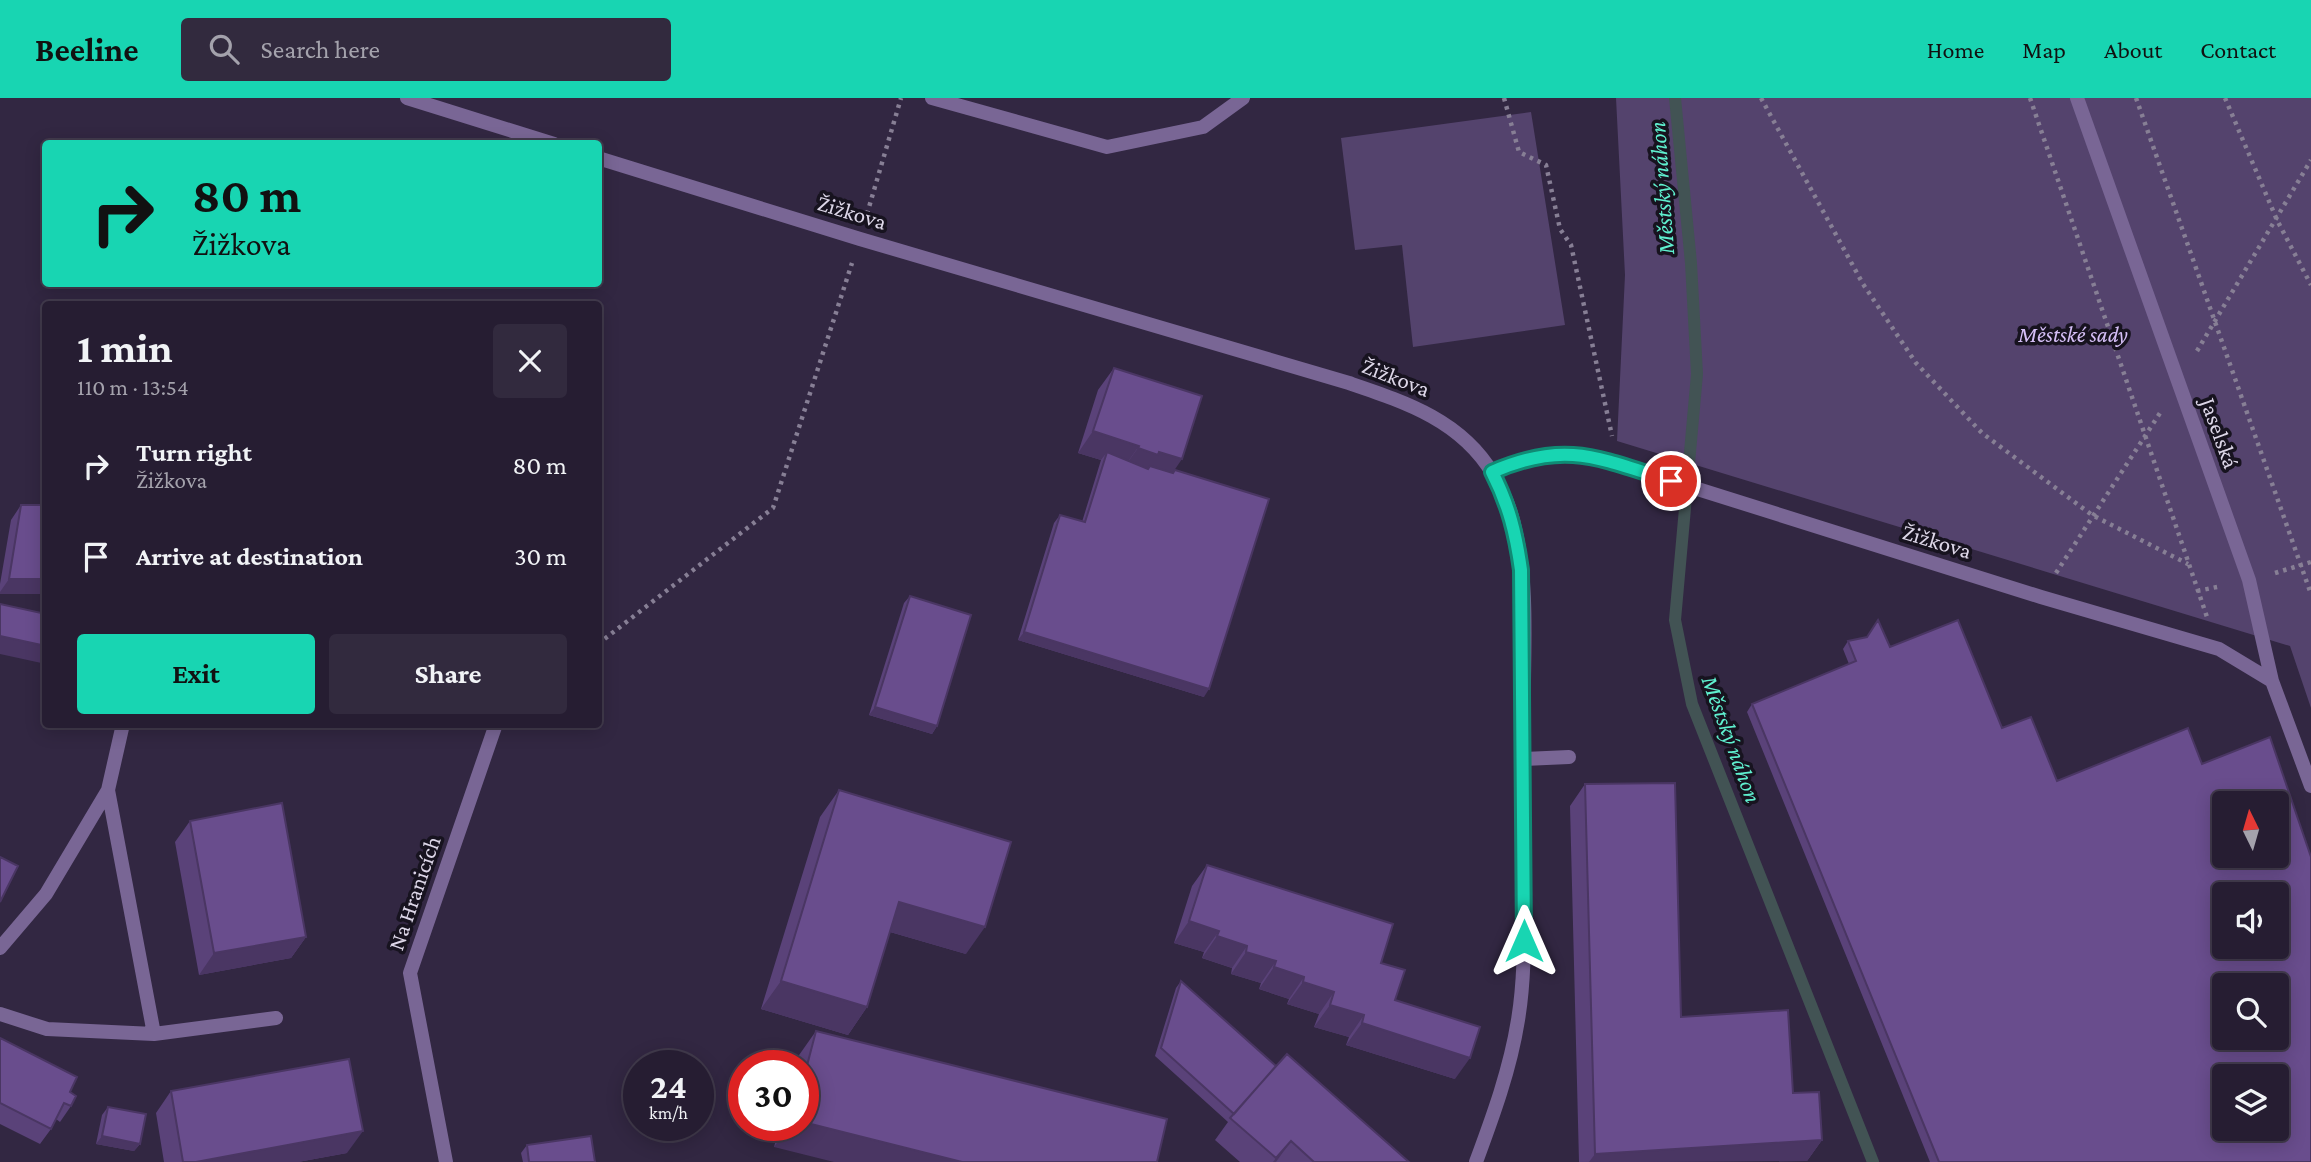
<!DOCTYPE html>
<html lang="en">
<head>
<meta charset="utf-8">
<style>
	:root { --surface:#261d32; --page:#322a3e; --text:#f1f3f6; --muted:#a4a2ac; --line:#423b4d; --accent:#18d5b2 }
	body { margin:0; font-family:"Crimson Pro",serif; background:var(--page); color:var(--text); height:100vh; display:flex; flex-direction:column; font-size:26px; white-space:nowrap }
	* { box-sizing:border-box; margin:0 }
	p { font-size:23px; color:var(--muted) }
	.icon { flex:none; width:38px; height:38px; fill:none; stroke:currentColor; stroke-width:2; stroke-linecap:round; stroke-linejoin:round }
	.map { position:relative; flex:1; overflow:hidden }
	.panel { position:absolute; left:42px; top:203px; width:560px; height:427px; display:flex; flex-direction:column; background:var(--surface); border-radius:7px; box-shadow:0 4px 18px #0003,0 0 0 2px var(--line) }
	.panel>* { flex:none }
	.banner { position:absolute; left:42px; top:42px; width:560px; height:147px; border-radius:7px; box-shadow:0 4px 18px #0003,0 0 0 2px var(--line); background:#18d5b2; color:#111; overflow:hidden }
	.needle { width:46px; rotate:355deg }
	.controls { position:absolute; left:2212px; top:693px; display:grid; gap:14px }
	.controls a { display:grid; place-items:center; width:77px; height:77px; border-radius:7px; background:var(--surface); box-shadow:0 4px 18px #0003,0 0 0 2px var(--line); font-size:35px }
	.speed { position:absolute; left:623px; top:952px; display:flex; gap:14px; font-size:35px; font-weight:700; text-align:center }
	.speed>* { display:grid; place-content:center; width:91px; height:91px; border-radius:50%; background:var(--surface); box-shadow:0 4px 18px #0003,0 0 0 2px var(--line); line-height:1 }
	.speed small { font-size:18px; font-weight:400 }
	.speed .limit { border:10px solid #d22; background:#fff; color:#111 }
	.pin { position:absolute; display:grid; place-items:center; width:60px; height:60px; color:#fff; margin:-30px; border:4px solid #fff; border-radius:50%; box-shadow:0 2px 7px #0007 }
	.me { position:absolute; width:77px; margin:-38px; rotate:0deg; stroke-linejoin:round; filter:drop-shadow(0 0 5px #0008) }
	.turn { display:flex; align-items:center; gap:24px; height:147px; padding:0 35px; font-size:32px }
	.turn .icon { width:91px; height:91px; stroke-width:2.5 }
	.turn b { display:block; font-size:49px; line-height:60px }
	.round { display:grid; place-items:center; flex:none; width:74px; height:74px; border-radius:7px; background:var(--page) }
	.overview { display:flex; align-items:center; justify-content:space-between; height:119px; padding:0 35px }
	h1 { font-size:42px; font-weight:700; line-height:52px }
	.cta { display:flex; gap:14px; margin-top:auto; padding:14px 35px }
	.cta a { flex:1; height:80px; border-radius:7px; background:var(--accent); color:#111; font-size:28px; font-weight:700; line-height:80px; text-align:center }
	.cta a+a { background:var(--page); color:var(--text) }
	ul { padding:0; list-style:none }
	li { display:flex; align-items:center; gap:21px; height:91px; padding:0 35px }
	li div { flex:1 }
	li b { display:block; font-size:26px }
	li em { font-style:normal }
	header { display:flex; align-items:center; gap:42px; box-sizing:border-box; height:98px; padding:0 35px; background:var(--accent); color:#111 }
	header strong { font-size:33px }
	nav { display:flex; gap:38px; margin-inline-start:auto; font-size:24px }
	.search { width:490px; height:63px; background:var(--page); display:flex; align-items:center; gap:18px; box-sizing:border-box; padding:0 24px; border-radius:7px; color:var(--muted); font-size:26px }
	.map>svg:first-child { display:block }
	.green { fill:#54436d }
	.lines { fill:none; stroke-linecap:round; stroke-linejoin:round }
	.stream { stroke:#425354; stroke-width:12 }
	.path { stroke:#877f95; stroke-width:4.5; stroke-dasharray:3.5 5; stroke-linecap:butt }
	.service { stroke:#796695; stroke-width:14 }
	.minor { stroke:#796695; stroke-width:14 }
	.wall { fill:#5a4279 }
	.shaded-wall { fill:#4a3663 }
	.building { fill:#694d8d; stroke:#4a3663; stroke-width:2; fill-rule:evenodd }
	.route-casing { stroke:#108a74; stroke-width:18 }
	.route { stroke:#18d5b2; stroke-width:12 }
	.labels { text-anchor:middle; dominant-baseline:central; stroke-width:7; stroke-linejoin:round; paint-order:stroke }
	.street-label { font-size:23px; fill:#ddd7e8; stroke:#17131f }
	.park-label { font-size:23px; font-style:italic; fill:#d5bff7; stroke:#17131f }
	.water-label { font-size:24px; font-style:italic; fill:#5ff0cf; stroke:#17131f }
</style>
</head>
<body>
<header>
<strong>Beeline</strong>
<div class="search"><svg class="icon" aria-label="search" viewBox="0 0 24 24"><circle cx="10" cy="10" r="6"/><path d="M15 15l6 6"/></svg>Search here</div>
<nav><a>Home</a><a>Map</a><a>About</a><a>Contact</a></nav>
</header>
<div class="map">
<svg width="2311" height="1064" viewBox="0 0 2311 1064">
	<rect width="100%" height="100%" fill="#322742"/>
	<path class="green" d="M1616,0H2311V610L2290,548L1617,343L1625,177Z
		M1531,14L1565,227L1413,249L1402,147L1355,152L1341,40Z"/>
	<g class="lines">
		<path class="stream" d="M1675,0L1691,165L1697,276L1675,522L1692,606L1873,1064"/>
		<path class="path" d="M1504,0L1519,54L1546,67L1560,131L1571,147L1612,338
			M1761,0L1863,186L1916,265L1982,335L2092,417L2188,466
			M2030,0L2207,519
			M2136,0L2311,496
			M2225,0L2277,122L2311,187
			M867,116L901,0
			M2197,253L2311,62
			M2056,475L2160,315
			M2275,475L2311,464
			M2197,493L2222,488
			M598,546L773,410L852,165"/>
		<path class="service" d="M932,0L1107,49L1203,29L1243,0
			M1524,661L1569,659
			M108,692L154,936
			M0,850L46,796L108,692L123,626
			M0,916L47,931L154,936L276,920"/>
		<path class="minor" d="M407,0L554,46
			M2077,0L2249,482L2272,583L2311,688
			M598,60L860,141L1349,285C1405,304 1461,322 1493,376C1504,394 1512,414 1516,435C1529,492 1523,556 1524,615C1524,675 1524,735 1524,795C1524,837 1525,880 1518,922C1510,972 1493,1018 1476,1064
			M1492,374C1541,353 1567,354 1618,366L2041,499L2219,551L2272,583
			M446,1064L410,875L496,626"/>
	</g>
	<path class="wall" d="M1114,270L1175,372L1204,599L1018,542L1054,425L1060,417L1082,424L1101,362L1078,355L1098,292Z
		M21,407H46V496H0V486L11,422Z
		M910,498L937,628L932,636L869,617L904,505Z
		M1848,543L1890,549L2002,630L2057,683L2311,1064H1930L1747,614L1752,606L1849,566L1843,551Z
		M1585,686L1681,919L1793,995L1822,1042L1807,1063L1579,1064L1570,708Z
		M839,692L966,856L890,834L867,909L848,937L761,911L820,719Z
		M190,723L306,839L291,860L199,877L175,744Z
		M1207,767L1381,865L1395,902L1455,981L1346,947L1349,939L1314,929L1319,916L1287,906L1289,901L1259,891L1261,885L1231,876L1232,870L1202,860L1204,854L1174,845L1192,788Z
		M1181,883L1276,968L1409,1064H1240L1215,1042L1228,1024L1155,958L1176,890Z
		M816,933L1167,1021L774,1049L780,1027H803V968H795L797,960Z
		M0,940L70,994L71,1008L60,1024L56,1021L51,1031L40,1046L0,1026Z
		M171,993L347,1055L298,1064H164L156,1015Z
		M108,1009L140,1046L134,1053L96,1046L102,1017Z
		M527,1047L595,1064H523L521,1055Z"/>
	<path class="shaded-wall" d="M1093,333L1139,348L1124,369L1107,354L1101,362L1078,355Z
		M1138,350L1159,354L1182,361L1167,383L1122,372Z
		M9,481H46V496H0V494Z
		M1024,534L1209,591L1204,599L1018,542Z
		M0,538L46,548V566L0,556Z
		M875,609L937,628L932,636L869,617Z
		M899,804L985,829L966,856L880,831Z
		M1189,823L1219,833L1204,854L1174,845Z
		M1217,838L1247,848L1232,870L1202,860Z
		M306,839L291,860L199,877L214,855Z
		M1246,854L1276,863L1261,885L1231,876Z
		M1274,869L1304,879L1289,901L1259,891Z
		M781,883L867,909L848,937L761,911Z
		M1303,884L1334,894L1319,916L1287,906Z
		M1330,907L1364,917L1349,939L1314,929Z
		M1362,925L1470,960L1455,981L1346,947Z
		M803,1024L962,1064H834L774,1049L790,1027H803Z
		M363,1033L347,1055L298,1064H196Z
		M102,1038L140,1046L134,1053L96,1046Z
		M1822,1042L1807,1063L1589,1064L1595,1056Z
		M1291,1043L1276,1064H1273L1276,1060Z"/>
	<path class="building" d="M1114,270L1202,298L1182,361L1159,354L1158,357L1138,350L1139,348L1093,333Z
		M1107,354L1148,371L1150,368L1173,375L1175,372L1269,401L1209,591L1024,534L1060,417L1085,424Z
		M21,407H46V481H9Z
		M910,498L971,517L937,628L875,609Z
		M0,506L46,516V548L0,538Z
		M1878,522L1890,549L1958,522L2002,630L2031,619L2057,683L2188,630L2202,666L2270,639L2311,759V1064H1939L1752,606L1856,563L1848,543L1867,539ZM2224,705H2277V758H2224ZM2224,796H2277V849H2224ZM2224,887H2277V940H2224ZM2224,978H2277V1031H2224Z
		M1675,685L1681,919L1788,912L1793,995L1819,994L1822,1042L1595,1056L1585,686Z
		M839,692L1011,744L985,829L899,804L867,909L781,883Z
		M282,705L306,839L214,855L190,723Z
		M0,759L18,768L0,804Z
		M1207,767L1393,826L1381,865L1405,872L1395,902L1480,929L1470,960L1362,925L1364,917L1330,907L1334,894L1303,884L1304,879L1274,869L1276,863L1246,854L1247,848L1217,838L1219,833L1189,823Z
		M1181,883L1276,968L1234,1016L1161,950Z
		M816,933L1167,1021L1157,1064H962L803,1024V983Z
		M0,940L77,979L70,994L76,998L71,1008L64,1005L51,1031L0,1005Z
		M1287,956L1409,1064H1314L1291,1043L1276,1060L1230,1020Z
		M349,961L363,1033L196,1064H183L171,993Z
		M108,1009L146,1016L140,1046L102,1038Z
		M591,1038L595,1064H529L527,1047Z"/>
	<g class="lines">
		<defs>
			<path id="route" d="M1524,843L1521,472C1516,436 1509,407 1492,374C1565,342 1599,360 1671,383"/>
		</defs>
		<use href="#route" class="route-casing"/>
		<use href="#route" class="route"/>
	</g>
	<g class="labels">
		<g class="street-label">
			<text transform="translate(852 114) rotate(17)">Žižkova</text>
			<text transform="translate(1396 279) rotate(21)">Žižkova</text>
			<text transform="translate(2220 335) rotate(70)">Jaselská</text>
			<text transform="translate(1937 443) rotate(17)">Žižkova</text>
			<text transform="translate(414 795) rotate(-71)">Na Hranicích</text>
		</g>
		<g class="park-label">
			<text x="2073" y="236">Městské sady</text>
		</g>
		<g class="water-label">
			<text transform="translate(1661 90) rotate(-94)">Městský náhon</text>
			<text transform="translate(1732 641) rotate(70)">Městský náhon</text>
		</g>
	</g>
</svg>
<div class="controls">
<a><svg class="needle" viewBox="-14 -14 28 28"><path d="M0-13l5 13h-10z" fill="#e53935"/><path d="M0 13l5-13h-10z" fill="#a4a2ac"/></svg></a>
<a><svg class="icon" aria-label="sound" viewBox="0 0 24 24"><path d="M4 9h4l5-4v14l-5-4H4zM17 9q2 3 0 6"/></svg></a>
<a><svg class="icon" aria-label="search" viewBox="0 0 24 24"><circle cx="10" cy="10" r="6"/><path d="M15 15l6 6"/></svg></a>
<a><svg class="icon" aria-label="layers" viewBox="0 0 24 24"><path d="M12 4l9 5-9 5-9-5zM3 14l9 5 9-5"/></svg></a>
</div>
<div class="speed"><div>24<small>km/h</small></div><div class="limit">30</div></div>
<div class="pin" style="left:1671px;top:383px;background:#d93025"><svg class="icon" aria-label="arrive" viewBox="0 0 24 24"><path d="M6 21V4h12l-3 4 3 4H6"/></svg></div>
<svg class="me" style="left:1524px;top:843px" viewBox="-20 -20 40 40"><path d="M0-17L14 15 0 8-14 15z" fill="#18d5b2" stroke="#fff" stroke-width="4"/></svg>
<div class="banner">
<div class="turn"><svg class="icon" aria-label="right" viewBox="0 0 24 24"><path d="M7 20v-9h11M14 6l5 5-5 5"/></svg><div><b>80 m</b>Žižkova</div></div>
</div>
<section class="panel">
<div class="overview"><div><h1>1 min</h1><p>110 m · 13:54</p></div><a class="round"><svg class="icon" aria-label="close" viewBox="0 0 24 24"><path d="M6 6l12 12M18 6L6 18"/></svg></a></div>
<ul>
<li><svg class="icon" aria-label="right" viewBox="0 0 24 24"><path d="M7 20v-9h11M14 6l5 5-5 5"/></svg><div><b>Turn right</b><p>Žižkova</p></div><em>80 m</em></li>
<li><svg class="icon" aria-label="arrive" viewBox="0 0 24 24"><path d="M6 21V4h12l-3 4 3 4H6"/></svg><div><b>Arrive at destination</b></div><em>30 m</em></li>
</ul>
<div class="cta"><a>Exit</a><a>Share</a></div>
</section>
</div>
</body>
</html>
